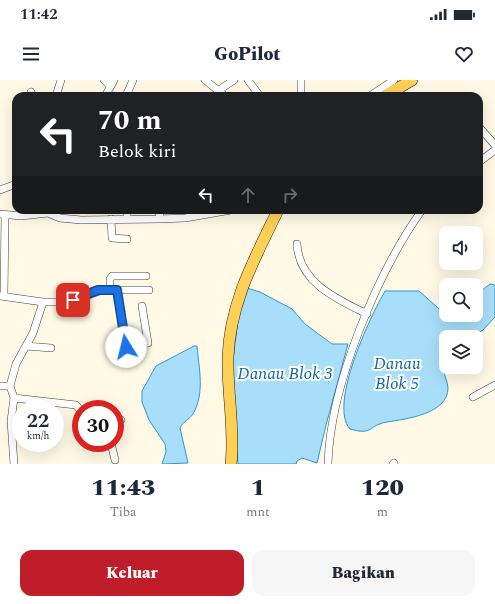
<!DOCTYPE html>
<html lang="id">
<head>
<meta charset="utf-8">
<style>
	:root { --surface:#fff; --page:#f6f6f7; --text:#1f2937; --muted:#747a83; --accent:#bf1d2a }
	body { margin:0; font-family:Spectral,serif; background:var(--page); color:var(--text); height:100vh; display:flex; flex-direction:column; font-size:15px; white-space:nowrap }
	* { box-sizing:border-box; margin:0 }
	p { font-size:13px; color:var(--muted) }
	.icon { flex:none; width:22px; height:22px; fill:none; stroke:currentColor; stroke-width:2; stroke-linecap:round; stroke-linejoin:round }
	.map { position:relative; height:384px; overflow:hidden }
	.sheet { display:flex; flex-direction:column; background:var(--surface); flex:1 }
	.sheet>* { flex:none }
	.hud { position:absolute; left:12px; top:12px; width:471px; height:122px; border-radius:12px; box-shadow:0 4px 16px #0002; background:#202124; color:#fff; overflow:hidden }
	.tools { position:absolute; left:439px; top:146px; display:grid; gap:8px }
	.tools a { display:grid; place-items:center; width:44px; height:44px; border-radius:8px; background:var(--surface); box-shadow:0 4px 16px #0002; font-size:20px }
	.speed { position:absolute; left:12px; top:320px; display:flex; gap:8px; font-size:20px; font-weight:700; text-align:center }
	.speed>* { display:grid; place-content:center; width:52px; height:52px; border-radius:50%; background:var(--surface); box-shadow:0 4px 16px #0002; line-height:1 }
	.speed small { font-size:10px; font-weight:400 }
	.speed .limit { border:6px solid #d22; background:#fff; color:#111 }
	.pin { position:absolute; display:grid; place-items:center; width:34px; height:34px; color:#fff; margin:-17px; border-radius:8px; box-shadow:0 2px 6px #0006 }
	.me { position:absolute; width:44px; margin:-22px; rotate:351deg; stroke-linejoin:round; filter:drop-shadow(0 0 3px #0008) }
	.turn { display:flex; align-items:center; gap:14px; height:84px; padding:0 20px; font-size:18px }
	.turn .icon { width:52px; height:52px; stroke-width:2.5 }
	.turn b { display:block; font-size:28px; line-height:34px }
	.lanes { display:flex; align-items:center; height:38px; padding:0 20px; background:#0003; justify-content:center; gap:20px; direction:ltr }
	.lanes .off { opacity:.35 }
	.eta { display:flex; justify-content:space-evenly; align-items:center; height:68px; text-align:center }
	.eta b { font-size:24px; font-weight:800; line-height:28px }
	.cta { display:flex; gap:8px; margin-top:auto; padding:8px 20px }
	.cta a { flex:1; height:46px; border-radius:12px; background:var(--accent); color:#fff; font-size:16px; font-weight:800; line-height:46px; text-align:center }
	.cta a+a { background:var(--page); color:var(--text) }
	.status { display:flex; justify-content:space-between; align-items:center; height:28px; padding:0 20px; background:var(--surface); direction:ltr }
	.status svg { height:11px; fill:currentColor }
	header { display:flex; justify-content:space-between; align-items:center; height:52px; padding:0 20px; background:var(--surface); font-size:18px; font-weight:800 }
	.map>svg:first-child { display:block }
	.water { fill:#a8def9; stroke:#2c97d3 }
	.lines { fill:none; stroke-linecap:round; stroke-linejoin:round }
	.minor-casing { stroke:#3d3d3d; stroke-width:8 }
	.primary-casing { stroke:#1b1b1b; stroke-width:12 }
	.minor { stroke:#fff; stroke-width:7 }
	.primary { stroke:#ffd056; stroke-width:11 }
	.route-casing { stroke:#114b97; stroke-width:10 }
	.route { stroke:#1a73e8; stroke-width:7 }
	.labels { text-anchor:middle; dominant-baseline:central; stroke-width:4; stroke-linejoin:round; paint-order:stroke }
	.water-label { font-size:17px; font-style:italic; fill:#0f669f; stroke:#fff }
</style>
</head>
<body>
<div class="status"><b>11:42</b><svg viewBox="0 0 49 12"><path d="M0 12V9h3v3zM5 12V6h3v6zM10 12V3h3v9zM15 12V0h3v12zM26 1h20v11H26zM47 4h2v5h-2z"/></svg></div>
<header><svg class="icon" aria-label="menu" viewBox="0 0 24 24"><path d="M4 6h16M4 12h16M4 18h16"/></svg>GoPilot<svg class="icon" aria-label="heart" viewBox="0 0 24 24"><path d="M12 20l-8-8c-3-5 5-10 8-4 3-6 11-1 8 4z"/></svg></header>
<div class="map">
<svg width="495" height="384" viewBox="0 0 495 384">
	<rect width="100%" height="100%" fill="#fff9e6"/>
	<path class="water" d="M490,204L495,205V237L483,250L472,257H446C446,264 447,272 446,279C446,283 443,286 444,290C444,296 448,302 448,308C448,334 406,339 387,342C368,345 374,356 350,349C328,325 371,235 385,211H419L446,235H476C476,217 476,214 490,204Z
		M247,208L260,212L292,229L305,244L332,264H348L326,345L317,383L302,378L297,381L296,384H238L232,287L239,231Z
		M194,266H197C199,289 205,313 193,334C189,340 183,341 180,348L188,383L162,384L166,372L165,364L149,340L142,322V311L156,286Z"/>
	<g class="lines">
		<defs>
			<path id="minor" d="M104,0L111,6L114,0
				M205,0L225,16
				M248,0L259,15
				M219,10L234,0
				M31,12L33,16
				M56,16L61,0
				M105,16L111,6
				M126,16L133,0
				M301,16V0
				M370,16L394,0
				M479,47L495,65
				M479,82L495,70
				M0,110L16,104
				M0,134L21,136L48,133L60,138L81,140L159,139L185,138L231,130
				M111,139L112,158L127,159
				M127,139V130
				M159,139L160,130
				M297,164C299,203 337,219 367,234
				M110,209V199L112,196H146
				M117,210L126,267L148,263L142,226
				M0,216L43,222H57L73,220L103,210H149
				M4,216L5,135
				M26,266L51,268
				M0,306H10
				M473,317L495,305
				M14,318L76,325L81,331
				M115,343L121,340
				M96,363L98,368
				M111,363L115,380
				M14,384L11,341L14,318L10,306L16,284L33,253L43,222
				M328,384C330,306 377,193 422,130
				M393,384L394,383"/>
			<path id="primary" d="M385,16L412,0
				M231,384C235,350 227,312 228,277C230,222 255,178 278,130"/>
		</defs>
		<use href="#minor" class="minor-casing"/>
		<use href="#primary" class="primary-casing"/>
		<use href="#minor" class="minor"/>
		<use href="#primary" class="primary"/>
	</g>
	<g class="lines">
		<defs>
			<path id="route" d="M73,220L98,210H117L126,267"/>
		</defs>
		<use href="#route" class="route-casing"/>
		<use href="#route" class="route"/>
	</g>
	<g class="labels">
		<g class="water-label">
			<text x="397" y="284">Danau<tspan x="397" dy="20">Blok 5</tspan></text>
			<text x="285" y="294">Danau Blok 3</text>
		</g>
	</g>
</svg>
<div class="tools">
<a><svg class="icon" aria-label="sound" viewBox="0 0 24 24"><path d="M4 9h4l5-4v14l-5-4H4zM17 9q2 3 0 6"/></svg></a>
<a><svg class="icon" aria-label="search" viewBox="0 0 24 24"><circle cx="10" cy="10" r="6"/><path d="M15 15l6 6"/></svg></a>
<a><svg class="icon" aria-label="layers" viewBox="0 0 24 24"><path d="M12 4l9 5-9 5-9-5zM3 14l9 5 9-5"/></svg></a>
</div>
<div class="speed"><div>22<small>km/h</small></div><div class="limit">30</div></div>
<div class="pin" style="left:73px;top:220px;background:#d93025"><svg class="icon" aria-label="arrive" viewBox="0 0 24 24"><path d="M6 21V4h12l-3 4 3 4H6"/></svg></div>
<svg class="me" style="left:126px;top:267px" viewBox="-20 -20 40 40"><circle r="19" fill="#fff"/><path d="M0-13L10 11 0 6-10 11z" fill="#1a73e8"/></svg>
<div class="hud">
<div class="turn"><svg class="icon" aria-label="left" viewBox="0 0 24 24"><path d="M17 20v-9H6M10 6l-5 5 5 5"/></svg><div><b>70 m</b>Belok kiri</div></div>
<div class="lanes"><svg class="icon" aria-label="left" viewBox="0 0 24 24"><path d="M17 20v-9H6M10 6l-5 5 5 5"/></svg><svg class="icon off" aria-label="ahead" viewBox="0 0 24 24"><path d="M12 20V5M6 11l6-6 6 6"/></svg><svg class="icon off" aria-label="right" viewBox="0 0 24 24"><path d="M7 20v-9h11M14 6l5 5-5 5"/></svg></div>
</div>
</div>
<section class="sheet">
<div class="eta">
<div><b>11:43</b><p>Tiba</p></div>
<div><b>1</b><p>mnt</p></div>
<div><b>120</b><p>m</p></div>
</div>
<div class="cta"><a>Keluar</a><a>Bagikan</a></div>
</section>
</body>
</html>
